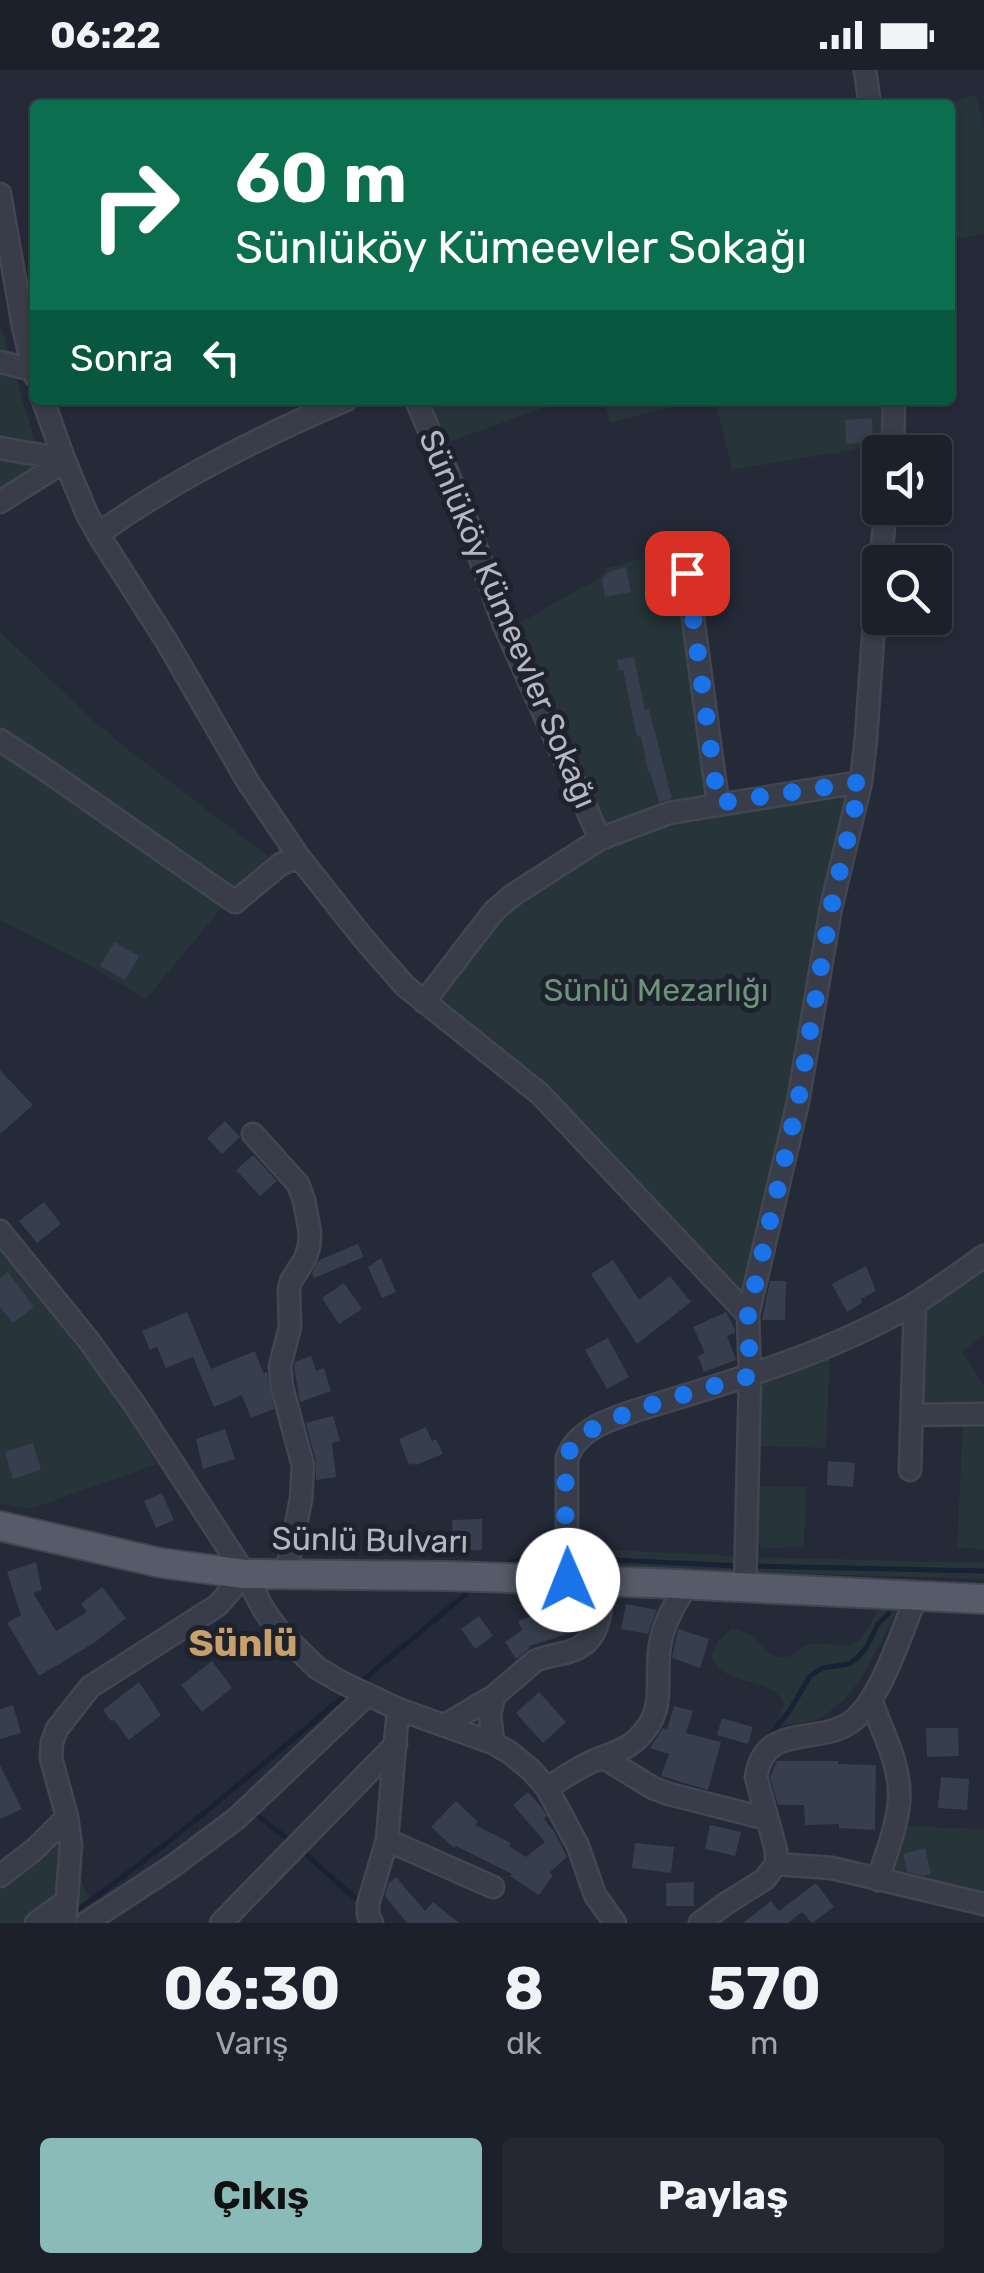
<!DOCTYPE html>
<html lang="tr">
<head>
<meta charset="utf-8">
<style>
	:root { --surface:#1c202a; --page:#252832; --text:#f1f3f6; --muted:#a0a3a8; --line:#3a3e47; --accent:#8bbbb9 }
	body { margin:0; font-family:Rubik,sans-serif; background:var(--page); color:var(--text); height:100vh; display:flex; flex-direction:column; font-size:38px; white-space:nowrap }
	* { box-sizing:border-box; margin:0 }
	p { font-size:32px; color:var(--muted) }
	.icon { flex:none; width:55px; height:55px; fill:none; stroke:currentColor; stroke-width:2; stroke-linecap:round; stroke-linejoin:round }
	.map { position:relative; height:1853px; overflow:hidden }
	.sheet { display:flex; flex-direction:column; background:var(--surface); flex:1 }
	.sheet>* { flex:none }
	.banner { position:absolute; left:30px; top:30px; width:925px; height:305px; border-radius:10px; box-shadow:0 2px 8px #0004,0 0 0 2px var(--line); background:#0b6e4f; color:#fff; overflow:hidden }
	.buttons { position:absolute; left:862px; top:365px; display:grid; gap:20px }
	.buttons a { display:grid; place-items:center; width:90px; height:90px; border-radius:10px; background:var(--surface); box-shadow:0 2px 8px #0004,0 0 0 2px var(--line); font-size:50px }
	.pin { position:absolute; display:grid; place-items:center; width:85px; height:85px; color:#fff; margin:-42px; border-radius:20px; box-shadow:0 5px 15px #0006 }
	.me { position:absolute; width:110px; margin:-55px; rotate:359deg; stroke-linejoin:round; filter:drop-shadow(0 0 8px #0008) }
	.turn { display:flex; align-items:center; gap:35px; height:210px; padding:0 40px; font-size:45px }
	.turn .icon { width:130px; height:130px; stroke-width:2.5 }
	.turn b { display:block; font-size:70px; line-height:85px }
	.then { display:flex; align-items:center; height:95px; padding:0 40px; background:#0003; gap:20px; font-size:38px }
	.eta { display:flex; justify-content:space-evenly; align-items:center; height:170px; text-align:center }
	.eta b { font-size:60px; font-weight:700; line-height:70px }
	.primary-button { display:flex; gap:20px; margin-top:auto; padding:20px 40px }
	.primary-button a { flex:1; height:115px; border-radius:10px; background:var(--accent); color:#111; font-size:40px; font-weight:700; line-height:115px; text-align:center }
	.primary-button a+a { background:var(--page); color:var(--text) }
	.status { display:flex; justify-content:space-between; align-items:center; height:70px; padding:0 50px; background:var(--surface); direction:ltr }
	.status svg { height:28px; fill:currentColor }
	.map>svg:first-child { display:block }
	.green { fill:#273439 }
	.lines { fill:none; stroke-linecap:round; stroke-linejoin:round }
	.stream { stroke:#192134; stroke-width:5 }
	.building { fill:#373e4e }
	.minor-casing { stroke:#414652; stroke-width:25 }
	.major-casing { stroke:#414652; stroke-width:32 }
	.minor { stroke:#383d49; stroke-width:20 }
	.major { stroke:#565b69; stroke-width:28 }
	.route { stroke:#1a73e8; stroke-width:18; stroke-dasharray:0 32.4 }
	.labels { text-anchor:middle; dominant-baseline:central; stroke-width:10; stroke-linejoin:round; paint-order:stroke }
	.street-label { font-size:32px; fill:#b3b7c4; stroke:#1d222d }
	.park-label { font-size:32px; fill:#6d937b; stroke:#1d222d }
	.quarter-label { font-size:38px; font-weight:bold; fill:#c7a06b; stroke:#1d222d }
</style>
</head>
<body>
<div class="status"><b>06:22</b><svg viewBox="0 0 49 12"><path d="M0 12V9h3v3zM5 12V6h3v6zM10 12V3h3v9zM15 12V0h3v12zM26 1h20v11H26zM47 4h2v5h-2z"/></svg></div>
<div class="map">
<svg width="984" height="1853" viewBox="0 0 984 1853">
	<rect width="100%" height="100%" fill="#252a38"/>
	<path class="green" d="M976,25L984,55V164L950,170V35H940Z
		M0,253L42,395L0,426Z
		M423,330H546L549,336L441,375Z
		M603,330H698L610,353Z
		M715,330H883V375L732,400Z
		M690,476L694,499L712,730L606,762L569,683L516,555L599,508L607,498Z
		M0,562L93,650L131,682L271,788L235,822L146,929L94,898L0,850Z
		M852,720L825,818L788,1039L746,1223L734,1221L436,932L489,856L562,799L662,750Z
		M0,1178L114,1324L157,1394L30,1439L0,1433Z
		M984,1196V1266L962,1281L984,1316V1331L977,1335L925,1338L921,1330L919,1245L928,1231Z
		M830,1280L826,1378L759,1376L761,1313L767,1304Z
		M963,1352H984V1479L957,1478Z
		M758,1416L806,1417L804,1477L763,1478L757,1472Z
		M574,1478L756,1487L984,1493V1509L701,1501L575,1495Z
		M885,1534L896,1544C876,1579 859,1627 821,1647C811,1653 793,1654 782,1655L779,1648L784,1634C770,1603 727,1621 711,1586L719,1570L732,1558C740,1561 748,1562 754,1568C762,1574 768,1585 779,1587C791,1590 798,1578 808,1575C823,1570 842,1580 856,1572C870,1564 871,1543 885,1534Z
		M54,1750L94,1840L76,1853H0V1794L31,1771Z
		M900,1756L984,1759V1829L884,1807Z"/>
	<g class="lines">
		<path class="stream" d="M572,1488L740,1496
			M509,1492L523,1489L561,1488
			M751,1496L984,1501
			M357,1615L466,1524
			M766,1671L790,1640L810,1606L822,1598L849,1594L856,1589L866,1578L878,1554L889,1543
			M254,1743L293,1773
			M301,1780L355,1828
			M73,1843C171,1774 257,1699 349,1622"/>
	</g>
	<path class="building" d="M872,348L873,372L846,374L845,350Z
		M626,497L631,522L605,527L602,509L608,502Z
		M634,587L645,640L649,639L672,729L659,732L650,701L648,702L641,666L637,667L623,600L619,601L617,590Z
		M114,872L139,886L125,910L100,896Z
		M0,1000L33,1035L0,1064Z
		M225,1051L240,1067L222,1084L207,1068Z
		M253,1085L277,1111L260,1126L236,1100Z
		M44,1132L61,1154L37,1173L19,1151Z
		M358,1174L364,1187L314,1208L312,1203L319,1190Z
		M381,1188L396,1222L382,1228L368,1197Z
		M613,1190L639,1230L670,1206L691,1232L637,1274L591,1204Z
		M866,1196L876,1221L861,1229L862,1233L847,1242L832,1214Z
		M8,1202L34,1237L13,1253L0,1237V1208Z
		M770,1211H786L785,1250H762Z
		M344,1213L362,1239L339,1254L322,1228Z
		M187,1242L211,1299L255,1281L263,1303L267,1302L274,1339L251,1348L242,1325L214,1337L193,1287L166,1298L157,1277L150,1280L142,1261Z
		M726,1242L735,1259V1263L727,1266L736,1290L704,1302L698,1286L705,1283L693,1257Z
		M608,1268L629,1307L607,1319L585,1280Z
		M311,1286L316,1301L324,1298L331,1321L300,1332L294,1297L295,1292Z
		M333,1346L340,1371L332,1373L336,1407L316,1410V1392L306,1353Z
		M426,1357L432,1371L436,1369L443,1384L416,1395L415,1393L409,1395L399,1369Z
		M225,1359L235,1389L203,1399L196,1369Z
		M33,1373L41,1400L13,1409L5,1382Z
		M828,1391L855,1393L853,1417L827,1415Z
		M162,1423L174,1450L156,1458L144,1431Z
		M482,1449V1480L453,1481L452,1450Z
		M36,1492L42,1520L33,1523L56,1561L87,1542L81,1534L102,1517L126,1548L94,1573L39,1606L7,1553L21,1545L7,1502Z
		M626,1534L657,1540L648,1564L621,1559Z
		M563,1535L571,1563L529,1576L530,1578L516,1589L505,1572L522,1560L518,1551Z
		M479,1546L493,1566L475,1579L461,1559Z
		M678,1559L709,1569L700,1598L672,1588Z
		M212,1591L232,1618L202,1642L181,1615Z
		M139,1612L161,1645L129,1670L114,1650L111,1651L103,1640Z
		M539,1622L566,1652L543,1673L516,1643Z
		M13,1635L21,1663L0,1669V1639Z
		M674,1636L693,1641L686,1663L721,1672L708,1720L661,1706L669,1684L650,1678L663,1658L667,1659Z
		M722,1648L753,1657L748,1674L717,1665Z
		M926,1658H958L959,1686L927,1687Z
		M777,1691H838V1694L876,1695L875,1760L839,1758V1754L805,1755L804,1735H778L770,1707Z
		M0,1695L22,1739L0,1749Z
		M941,1707L969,1709L967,1740L938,1738Z
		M528,1722L542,1738L547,1746L544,1749L555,1763L567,1787L549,1803L553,1805L539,1825L510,1806L512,1804L456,1776L454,1778L431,1757L456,1731L478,1752L475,1755L511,1773L509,1776L526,1787L545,1772L513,1735Z
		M710,1755L741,1762L735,1786L705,1779Z
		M635,1773L674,1777L671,1803L632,1798Z
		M925,1778L931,1804L924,1806L907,1802L903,1784Z
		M396,1807L425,1841L433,1832L459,1853H407L385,1826L388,1814Z
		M694,1812V1836H666V1813Z
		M816,1813L834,1837L812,1853L802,1842L788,1853H743L771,1831L779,1841Z"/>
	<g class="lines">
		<defs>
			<path id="minor" d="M865,0L870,35
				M0,124L23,256L35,306
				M0,292L33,300
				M43,330L64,389L87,444L98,464L167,572L248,712L299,787L363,868L405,916L540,1024L748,1245
				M416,330L458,427L504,555L600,769
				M0,378L64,389
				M893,382L894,330
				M0,432L65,391
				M98,464C175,409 259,367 346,330
				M687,503L718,733
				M0,670L50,703L235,832L281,794L299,787
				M424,932L494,841L513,825L600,769L669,743L861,712
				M253,1064L298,1114L304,1130L310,1163L309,1176L305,1189L291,1211L289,1220L290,1257L280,1296L282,1317L303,1396L301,1429L286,1505
				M0,1161L89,1271L135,1335L245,1504L264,1540L279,1561L317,1598L341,1612L398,1639L493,1673L509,1682L531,1700L547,1718L578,1776L595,1825L615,1853
				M912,1345L984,1344
				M910,1400L915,1233
				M567,1510V1388C577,1358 614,1348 641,1339C734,1311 830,1283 914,1234C938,1219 961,1202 984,1186
				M745,1517L750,1306L748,1245L798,1032L831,838L861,712L866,668L875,540L886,438
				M871,1630C882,1661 902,1697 899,1731C897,1757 886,1784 878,1810
				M445,1655L494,1626
				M493,1673L490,1644L494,1626L535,1591C548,1585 561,1585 574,1580C602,1569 601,1537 604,1511
				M604,1688L653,1718L669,1724L767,1749
				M547,1718C560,1710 573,1701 587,1694C603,1685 621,1683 635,1671C671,1639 652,1609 661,1570C665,1550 676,1532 687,1515
				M387,1770L493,1817
				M776,1794L832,1798L984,1834
				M0,1806L35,1779L67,1747
				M65,1852L71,1775L67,1747L51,1688L52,1672L57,1659L90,1617L218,1535L245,1504
				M36,1853L65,1832
				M86,1853L173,1796L237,1748L367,1625
				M221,1853L396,1674
				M372,1853L368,1845V1834L387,1770L398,1639
				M700,1853L725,1834L765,1809L776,1794V1780L756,1707C764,1652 817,1676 851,1652C880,1632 902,1561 916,1527"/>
			<path id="major" d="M0,1456L161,1493L245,1504L448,1506L655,1513L984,1529"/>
		</defs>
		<use href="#minor" class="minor-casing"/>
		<use href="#major" class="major-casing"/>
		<use href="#minor" class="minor"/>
		<use href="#major" class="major"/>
	</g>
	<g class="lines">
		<path class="route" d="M568,1510C567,1484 561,1397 571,1377C585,1348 716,1316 750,1306L748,1245L798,1032L831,838L861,712L718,733L687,503"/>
	</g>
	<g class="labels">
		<g class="street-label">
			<text transform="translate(508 549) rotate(67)">Sünlüköy Kümeevler Sokağı</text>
			<text transform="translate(370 1470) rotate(1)">Sünlü Bulvarı</text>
		</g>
		<g class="park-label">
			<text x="656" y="920">Sünlü Mezarlığı</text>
		</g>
		<g class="quarter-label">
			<text x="243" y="1573">Sünlü</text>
		</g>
	</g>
</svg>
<div class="buttons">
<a><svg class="icon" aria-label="sound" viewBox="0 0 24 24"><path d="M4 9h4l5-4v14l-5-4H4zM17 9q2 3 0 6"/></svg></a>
<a><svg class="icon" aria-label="search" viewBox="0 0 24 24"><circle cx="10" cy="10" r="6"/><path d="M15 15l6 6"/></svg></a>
</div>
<div class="pin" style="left:687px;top:503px;background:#d93025"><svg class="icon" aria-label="arrive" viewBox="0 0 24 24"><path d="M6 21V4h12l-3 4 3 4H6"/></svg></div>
<svg class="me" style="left:568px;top:1510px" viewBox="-20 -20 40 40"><circle r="19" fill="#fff"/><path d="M0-13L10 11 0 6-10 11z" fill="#1a73e8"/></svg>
<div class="banner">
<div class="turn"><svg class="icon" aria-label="right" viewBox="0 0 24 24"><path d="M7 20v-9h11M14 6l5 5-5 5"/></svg><div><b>60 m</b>Sünlüköy Kümeevler Sokağı</div></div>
<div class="then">Sonra<svg class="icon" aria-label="left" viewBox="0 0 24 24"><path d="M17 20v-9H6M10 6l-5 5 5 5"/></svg></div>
</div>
</div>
<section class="sheet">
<div class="eta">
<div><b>06:30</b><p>Varış</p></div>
<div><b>8</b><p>dk</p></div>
<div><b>570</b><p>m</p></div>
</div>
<div class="primary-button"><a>Çıkış</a><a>Paylaş</a></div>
</section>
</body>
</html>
